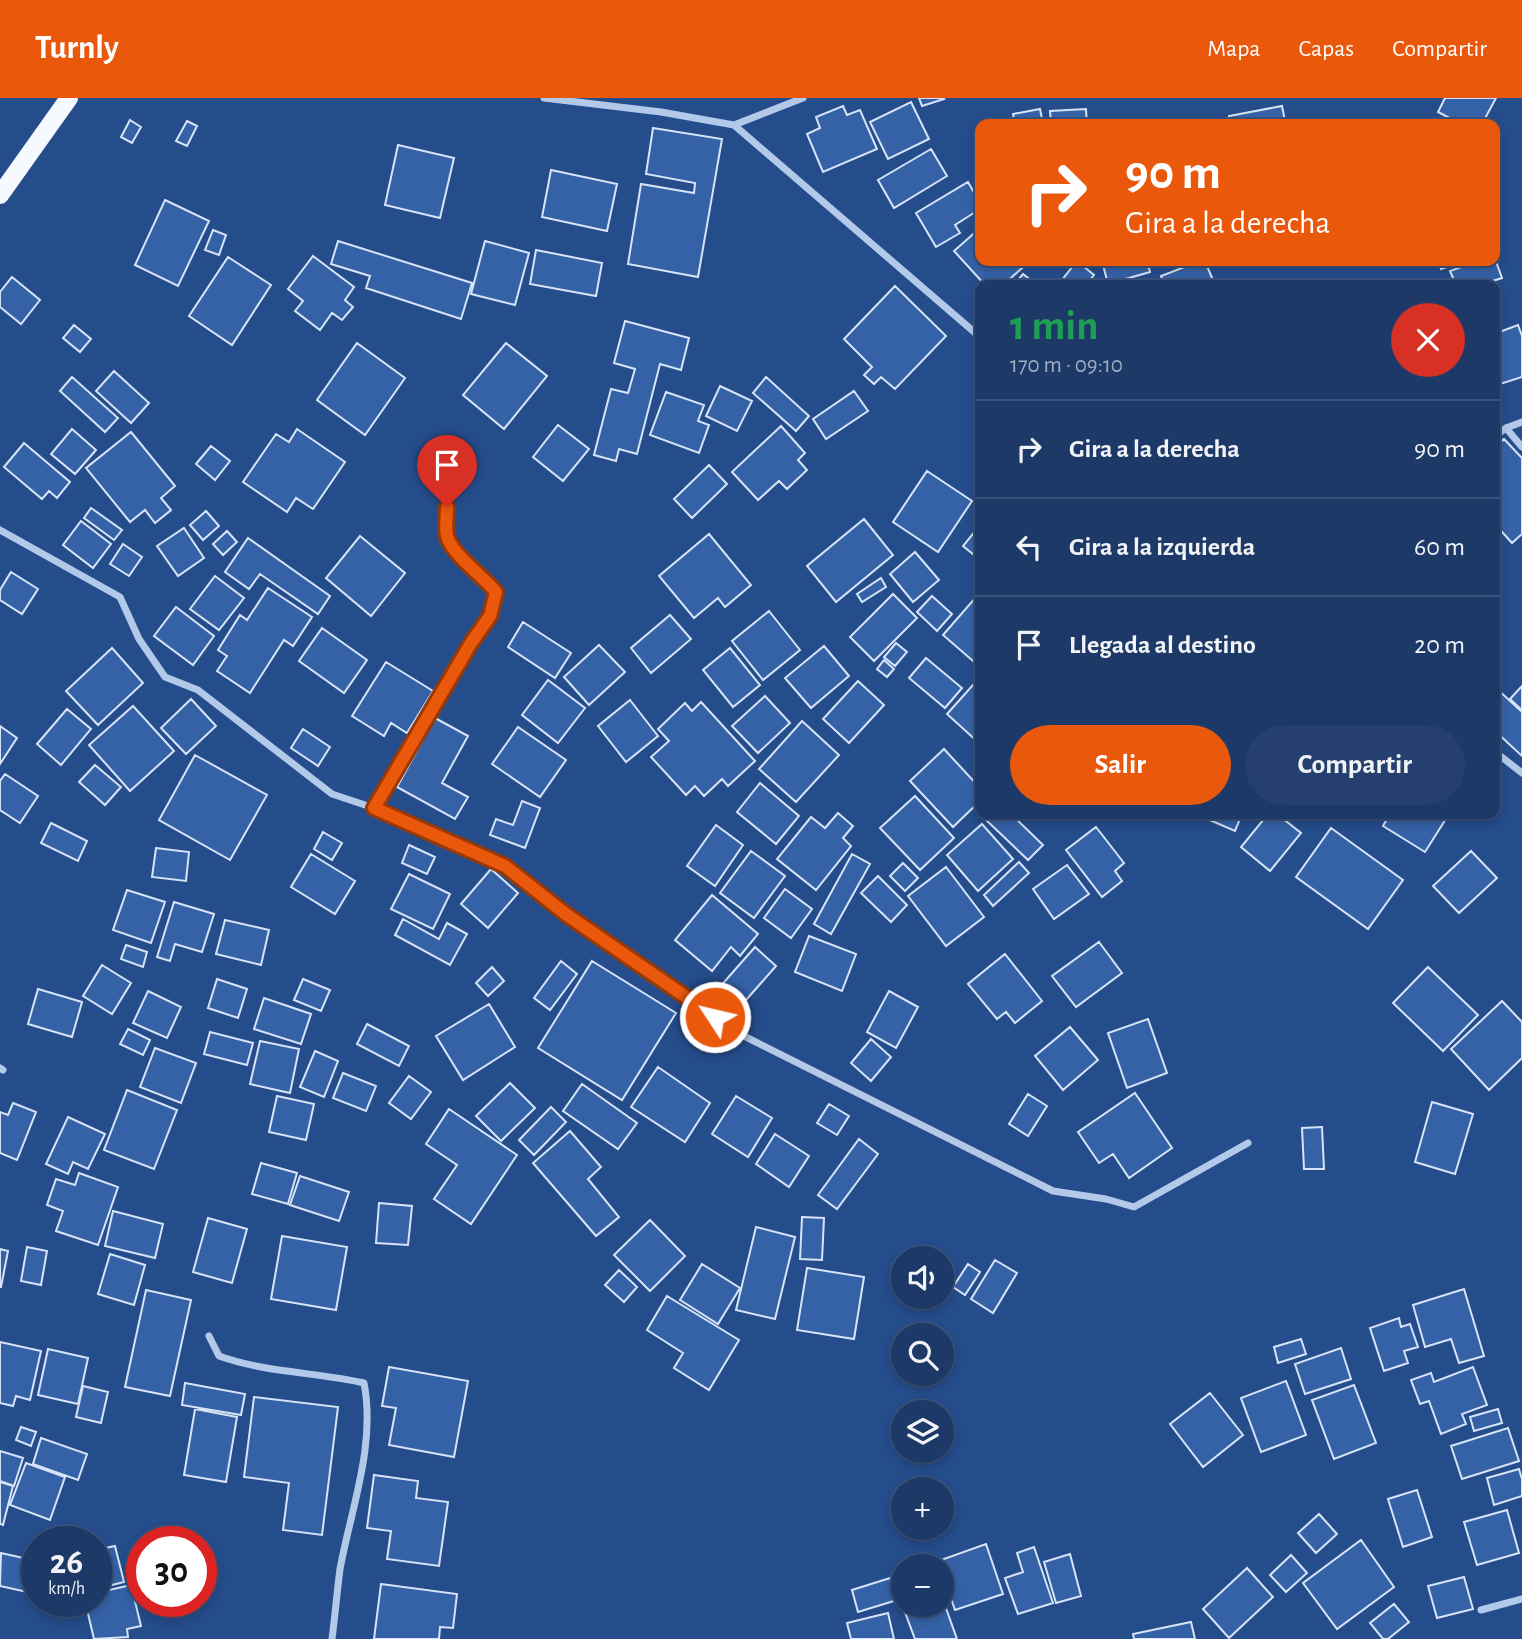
<!DOCTYPE html>
<html lang="es">
<head>
<meta charset="utf-8">
<style>
	:root { --surface:#1c3968; --page:#25406e; --text:#f1f3f6; --muted:#a0acc0; --line:#3a537c; --accent:#ea580c }
	body { margin:0; font-family:"Alegreya Sans",sans-serif; background:var(--page); color:var(--text); height:100vh; display:flex; flex-direction:column; font-size:26px; white-space:nowrap }
	* { box-sizing:border-box; margin:0 }
	p { font-size:23px; color:var(--muted) }
	.icon { flex:none; width:38px; height:38px; fill:none; stroke:currentColor; stroke-width:2; stroke-linecap:round; stroke-linejoin:round }
	.map { position:relative; flex:1; overflow:hidden }
	.side { position:absolute; left:975px; top:182px; width:525px; height:539px; display:flex; flex-direction:column; background:var(--surface); border-radius:14px; box-shadow:0 4px 10px #0003,0 0 0 2px var(--line) }
	.side>* { flex:none }
	.banner { position:absolute; left:975px; top:21px; width:525px; height:147px; border-radius:14px; box-shadow:0 4px 10px #0003,0 0 0 2px var(--line); background:#ea580c; color:#fff; overflow:hidden }
	.controls { position:absolute; left:891px; top:1148px; display:grid; gap:14px }
	.controls a { display:grid; place-items:center; width:63px; height:63px; border-radius:50%; background:var(--surface); box-shadow:0 4px 10px #0003,0 0 0 2px var(--line); font-size:35px }
	.speed { position:absolute; left:21px; top:1428px; display:flex; gap:14px; font-size:35px; font-weight:700; text-align:center }
	.speed>* { display:grid; place-content:center; width:91px; height:91px; border-radius:50%; background:var(--surface); box-shadow:0 4px 10px #0003,0 0 0 2px var(--line); line-height:1 }
	.speed small { font-size:18px; font-weight:400 }
	.speed .limit { border:10px solid #d22; background:#fff; color:#111 }
	.pin { position:absolute; display:grid; place-items:center; width:60px; height:60px; color:#fff; margin:-72px -30px; border-radius:50% 50% 50% 0; rotate:-45deg; box-shadow:0 0 7px #0007 }
	.pin .icon { rotate:45deg }
	.me { position:absolute; width:77px; margin:-38px; rotate:305deg; stroke-linejoin:round; filter:drop-shadow(0 0 5px #0008) }
	.turn { display:flex; align-items:center; gap:24px; height:147px; padding:0 35px; font-size:32px }
	.turn .icon { width:91px; height:91px; stroke-width:2.5 }
	.turn b { display:block; font-size:49px; line-height:60px }
	.round { display:grid; place-items:center; flex:none; width:74px; height:74px; border-radius:37px; background:var(--page) }
	.head { display:flex; align-items:center; justify-content:space-between; height:119px; padding:0 35px }
	h1 { font-size:42px; font-weight:600; line-height:52px; color:#1e9e55 }
	.primary-button { display:flex; gap:14px; margin-top:auto; padding:14px 35px }
	.primary-button a { flex:1; height:80px; border-radius:42px; background:var(--accent); color:#fff; font-size:28px; font-weight:600; line-height:80px; text-align:center }
	.primary-button a+a { background:var(--page); color:var(--text) }
	ul { padding:0; list-style:none }
	li { display:flex; align-items:center; gap:21px; height:98px; padding:0 35px; border-top:2px solid var(--line) }
	li div { flex:1 }
	li b { display:block; font-size:26px }
	li em { font-style:normal }
	header { display:flex; align-items:center; gap:42px; box-sizing:border-box; height:98px; padding:0 35px; background:var(--accent); color:#fff }
	header strong { font-size:33px }
	nav { display:flex; gap:38px; margin-inline-start:auto; font-size:24px }
	.map>svg:first-child { display:block }
	.building { fill:#3562a7; stroke:#d7e4f8; stroke-width:2 }
	.lines { fill:none; stroke-linecap:round; stroke-linejoin:round }
	.street { stroke:#b2c9ea; stroke-width:7 }
	.primary { stroke:#f6f9fe; stroke-width:18 }
	.route-casing { stroke:#983908; stroke-width:18 }
	.route { stroke:#ea580c; stroke-width:12 }
</style>
</head>
<body>
<header>
<strong>Turnly</strong>
<nav><a>Mapa</a><a>Capas</a><a>Compartir</a></nav>
</header>
<div class="map">
<svg width="1522" height="1541" viewBox="0 0 1522 1541">
	<rect width="100%" height="100%" fill="#254c8b"/>
	<path class="building" d="M919,0H943L944,1L922,8Z
		M1445,0H1496L1482,26H1461L1438,14Z
		M911,4L929,41L888,61L870,24Z
		M843,8L847,17L860,12L877,51L823,74L807,36L820,30L816,19Z
		M1282,8L1285,23L1269,26H1230L1229,18Z
		M1040,11L1043,26H1015L1013,16Z
		M1086,11L1087,26H1051L1050,13Z
		M130,22L141,29L132,45L121,39Z
		M187,23L197,28L187,48L176,43Z
		M653,30L722,41L698,179L628,166L641,86L694,95L695,85L646,76Z
		M398,47L454,60L440,120L385,107Z
		M931,51L947,78L894,110L878,82Z
		M551,72L617,86L607,133L542,119Z
		M968,84L980,105V111L955,127L960,135L936,149L916,115Z
		M165,102L209,123L178,188L135,167Z
		M980,130V163H1030L1003,187H985L954,153Z
		M213,132L226,137L219,157L205,152Z
		M338,143L472,185L461,221L366,190L370,178L331,166Z
		M485,143L529,155L515,207L471,196Z
		M536,152L602,165L596,198L530,186Z
		M313,158L354,189L345,202L353,209L342,222L332,215L320,232L295,213L303,203L288,191Z
		M1494,158L1502,180L1480,187H1456L1450,173L1478,163H1494Z
		M228,159L271,187L232,247L189,218Z
		M1077,163L1094,177L1086,187H1058Z
		M1102,163H1147L1150,174L1108,186Z
		M1200,163H1205L1215,187H1165L1161,178Z
		M1438,163H1466L1441,171Z
		M1023,176L1037,187H1014Z
		M12,179L40,202L21,226L0,209V194Z
		M895,188L946,238L895,291L881,279L874,286L864,277L872,269L844,241Z
		M625,223L689,240L681,272L660,266L637,356L619,351L616,363L594,357L611,291L628,295L635,271L614,265Z
		M74,227L91,241L80,254L63,240Z
		M1518,227L1522,238V279L1494,288V236Z
		M357,245L405,280L365,337L317,302Z
		M506,245L547,278L504,331L463,297Z
		M114,273L149,305L131,325L96,293Z
		M72,279L118,320L105,334L60,293Z
		M766,279L809,318L796,333L753,295Z
		M720,288L752,303L737,333L706,318Z
		M854,293L868,313L826,341L813,321Z
		M666,294L704,307L698,323L709,327L699,355L650,337Z
		M558,327L589,351L563,383L533,359Z
		M781,328L805,355L798,362L807,372L787,391L779,383L758,402L732,374Z
		M72,331L96,352L75,376L51,356Z
		M297,331L345,364L313,411L296,400L287,414L243,384L276,336L289,344Z
		M131,334L175,388L161,400L171,412L155,425L145,412L130,424L86,370Z
		M1504,341L1522,360V436L1512,445L1494,425V350Z
		M24,345L70,384L57,400L49,393L42,401L4,369Z
		M211,348L230,363L215,382L196,366Z
		M709,367L727,386L692,420L674,401Z
		M927,373L972,403L938,454L893,424Z
		M91,410L122,432L114,442L84,420Z
		M206,413L219,428L203,442L190,427Z
		M864,421L893,457L836,504L807,468Z
		M81,423L111,446L93,470L63,447Z
		M980,427V459L979,461L963,448Z
		M184,430L204,460L178,478L157,448Z
		M227,433L237,444L223,457L213,446Z
		M709,436L751,487L725,509L718,500L694,520L659,478Z
		M360,438L405,475L371,518L326,480Z
		M248,440L330,498L318,516L260,476L249,491L225,474Z
		M123,446L142,459L129,478L110,466Z
		M915,454L939,482L913,504L890,476Z
		M11,474L38,491L22,516L0,502V492Z
		M215,478L244,500L219,532L190,511Z
		M881,480L886,489L862,504L857,496Z
		M268,490L312,519L293,548L284,542L250,595L217,573L227,558L218,552L240,517L247,522Z
		M893,496L917,520L874,563L850,539Z
		M932,498L952,516L937,533L917,514Z
		M976,499L980,502V569L943,537Z
		M176,509L214,538L193,567L154,538Z
		M769,513L800,552L763,582L732,543Z
		M670,517L691,541L651,575L631,550Z
		M523,524L571,555L555,580L508,549Z
		M322,530L367,562L344,595L299,563Z
		M896,545L907,554L895,568L884,559Z
		M599,547L625,574L589,607L564,579Z
		M824,548L849,578L811,610L785,580Z
		M112,550L143,585L98,627L66,593Z
		M730,550L760,587L733,609L703,572Z
		M926,560L962,590L945,610L909,580Z
		M884,562L894,571L887,579L877,571Z
		M386,564L433,593L407,635L391,625L384,638L352,618Z
		M980,579V646L947,616Z
		M548,582L585,610L558,645L522,617Z
		M858,583L884,607L849,645L823,621Z
		M1522,588V612L1510,601Z
		M1495,589L1522,614V658L1494,632Z
		M765,598L790,625L758,655L732,628Z
		M191,601L216,628L186,656L161,630Z
		M630,602L658,638L626,664L598,628Z
		M701,604L755,663L728,688L722,681L704,698L695,688L686,697L651,659L669,643L658,631L685,605L692,613Z
		M133,608L174,653L130,693L89,647Z
		M67,611L91,631L61,667L37,646Z
		M435,620L468,638L442,685L468,699L455,721L397,689Z
		M802,623L839,657L796,704L759,671Z
		M0,628L17,640L0,666Z
		M518,629L566,662L540,699L492,666Z
		M303,631L330,649L318,668L291,650Z
		M944,651L980,690V703L953,729L910,683Z
		M195,657L267,697L230,762L159,722Z
		M95,667L121,689L105,707L79,684Z
		M5,676L38,698L20,725L0,712V683Z
		M760,685L799,718L776,746L737,714Z
		M915,698L954,740L920,772L880,730Z
		M522,703L540,710L525,750L490,737L496,721L513,727Z
		M838,715L853,728L843,740L851,748L816,792L777,761L811,719L825,730Z
		M990,716H1011L1043,747L1028,762L985,721Z
		M1207,716H1242L1235,733L1205,720Z
		M1268,716H1277L1301,735L1270,773L1241,749Z
		M1390,716H1449L1425,754L1383,728Z
		M51,725L87,743L78,763L41,745Z
		M982,726L1013,761L978,793L947,757Z
		M716,727L743,747L715,788L687,768Z
		M1096,729L1124,765L1115,773L1122,783L1102,799L1066,752Z
		M1331,730L1403,782L1368,831L1296,779Z
		M323,734L342,745L332,762L314,751Z
		M409,747L435,759L427,776L402,765Z
		M156,750L189,754L186,783L152,779Z
		M751,753L785,778L754,820L720,795Z
		M1471,753L1497,780L1459,815L1433,788Z
		M311,756L355,783L335,816L291,789Z
		M852,756L870,766L831,836L814,826Z
		M1019,764L1029,775L993,808L984,797Z
		M903,765L918,780L905,793L890,778Z
		M1067,767L1089,796L1054,821L1033,791Z
		M946,769L984,819L946,848L908,798Z
		M491,771L518,795L488,830L461,806Z
		M409,776L450,796L433,831L391,811Z
		M878,778L907,807L891,824L861,795Z
		M785,791L812,811L791,840L764,820Z
		M127,792L165,804L151,845L113,832Z
		M712,797L758,836L740,858L731,849L712,873L675,842Z
		M174,804L214,816L202,854L175,846L170,863L157,859Z
		M403,821L439,841L447,825L467,836L450,867L395,837Z
		M225,822L269,832L261,867L216,856Z
		M809,838L856,856L842,893L795,874Z
		M1099,844L1122,875L1076,909L1052,878Z
		M126,847L147,854L143,869L121,861Z
		M755,849L776,868L739,910L718,891Z
		M1005,856L1042,903L1015,925L1006,914L997,921L968,886Z
		M561,863L577,876L550,912L534,900Z
		M592,863L676,915L622,1002L538,950Z
		M102,867L131,885L112,916L83,898Z
		M492,869L504,883L488,898L476,885Z
		M1428,869L1478,917L1443,953L1393,905Z
		M217,881L247,891L238,920L208,910Z
		M303,881L330,892L321,913L294,902Z
		M38,891L82,904L72,939L28,926Z
		M148,893L181,909L167,940L133,925Z
		M889,893L918,909L896,950L867,934Z
		M264,900L311,916L301,946L254,931Z
		M1502,903L1522,924V960L1489,992L1451,951Z
		M489,906L515,949L463,982L436,938Z
		M1148,921L1167,975L1127,990L1108,935Z
		M367,926L409,948L399,968L357,946Z
		M1070,929L1098,962L1063,992L1035,958Z
		M128,931L150,942L143,957L120,946Z
		M210,934L253,945L247,967L204,956Z
		M871,941L891,959L871,983L851,965Z
		M260,943L299,951L290,995L250,986Z
		M155,950L196,965L181,1005L140,989Z
		M315,953L338,963L324,999L300,989Z
		M658,969L710,1005L685,1044L631,1009Z
		M343,975L376,988L366,1013L333,1000Z
		M409,978L431,994L411,1021L389,1005Z
		M510,985L535,1010L501,1043L476,1018Z
		M582,986L637,1025L618,1051L563,1013Z
		M127,992L177,1012L154,1071L104,1052Z
		M1135,995L1172,1050L1129,1080L1113,1056L1099,1065L1078,1034Z
		M1028,996L1047,1008L1028,1038L1009,1026Z
		M277,998L314,1006L306,1042L269,1034Z
		M736,998L772,1020L748,1059L712,1036Z
		M1432,1004L1473,1016L1455,1076L1415,1064Z
		M13,1005L36,1014L17,1062L0,1055V1014L8,1017Z
		M829,1006L849,1018L837,1037L817,1025Z
		M551,1009L566,1024L534,1057L519,1042Z
		M449,1011L517,1057L471,1126L434,1101L457,1067L426,1046Z
		M68,1019L105,1036L88,1071L73,1064L68,1076L46,1066Z
		M1322,1029L1324,1071H1304L1302,1030Z
		M570,1033L601,1069L588,1081L619,1119L596,1138L533,1065Z
		M775,1036L809,1058L789,1089L756,1066Z
		M859,1041L878,1056L837,1111L818,1097Z
		M261,1065L297,1075L288,1106L252,1096Z
		M79,1075L118,1089L98,1147L56,1133L63,1113L47,1107L56,1081L75,1087Z
		M300,1078L349,1094L339,1123L290,1107Z
		M379,1105L412,1108L408,1147L376,1145Z
		M113,1113L163,1126L155,1160L105,1148Z
		M802,1119L824,1120L822,1162L800,1161Z
		M208,1120L247,1131L232,1185L193,1174Z
		M650,1122L685,1158L650,1193L614,1157Z
		M756,1129L795,1139L775,1221L736,1212Z
		M282,1138L347,1149L336,1212L271,1201Z
		M27,1149L47,1153L41,1187L21,1183Z
		M0,1151L8,1153L1,1189H0Z
		M110,1156L145,1167L134,1207L98,1196Z
		M995,1162L1017,1175L993,1215L971,1201Z
		M702,1166L740,1190L718,1226L680,1202Z
		M968,1166L980,1174L965,1197L953,1189Z
		M807,1170L864,1179L854,1241L797,1232Z
		M619,1172L637,1189L624,1204L605,1187Z
		M1464,1191L1484,1258L1459,1265L1451,1241L1425,1249L1413,1207Z
		M146,1192L191,1202L170,1298L125,1289Z
		M667,1198L739,1242L709,1292L674,1270L683,1255L647,1232Z
		M1399,1220L1401,1229L1410,1226L1418,1249L1404,1253L1408,1265L1384,1273L1370,1230Z
		M1301,1241L1306,1256L1278,1265L1274,1249Z
		M0,1244L41,1253L30,1302L16,1298L13,1308L0,1305Z
		M1341,1250L1351,1281L1305,1296L1295,1266Z
		M48,1251L88,1260L78,1306L38,1297Z
		M389,1269L468,1283L454,1359L389,1347L396,1310L382,1308Z
		M1473,1269L1487,1307L1462,1316L1466,1326L1441,1336L1429,1303L1420,1306L1411,1282L1431,1275L1434,1284Z
		M1286,1283L1306,1337L1261,1354L1241,1300Z
		M185,1285L245,1296L241,1317L182,1307Z
		M1354,1287L1376,1345L1334,1361L1312,1302Z
		M83,1288L108,1294L101,1325L76,1319Z
		M1210,1295L1243,1337L1203,1369L1170,1326Z
		M254,1299L338,1309L322,1437L283,1432L289,1385L244,1379Z
		M195,1311L237,1319L226,1384L184,1377Z
		M1498,1311L1502,1325L1474,1333L1470,1319Z
		M21,1329L36,1334L31,1348L16,1342Z
		M1508,1330L1519,1363L1462,1381L1451,1348Z
		M41,1340L87,1356L78,1382L33,1366Z
		M0,1353L23,1360L14,1388L0,1383Z
		M26,1365L65,1379L50,1422L10,1407Z
		M1519,1371L1522,1381V1398L1494,1407L1487,1380Z
		M374,1377L418,1383L416,1400L448,1404L439,1468L387,1461L391,1433L367,1430Z
		M0,1384L13,1388L3,1427L0,1426Z
		M1417,1392L1432,1439L1403,1449L1388,1401Z
		M1507,1412L1519,1455L1477,1467L1464,1424Z
		M1319,1416L1337,1436L1316,1455L1298,1435Z
		M1361,1442L1394,1489L1337,1531L1303,1485Z
		M986,1446L1003,1496L955,1512L938,1463Z
		M115,1448L124,1484L96,1491V1452Z
		M1034,1449L1053,1505L1018,1516L1005,1480L1023,1474L1017,1455Z
		M1,1455L37,1463L32,1495L0,1488Z
		M1070,1456L1081,1498L1056,1505L1044,1464Z
		M1291,1457L1307,1475L1286,1494L1270,1477Z
		M1247,1470L1273,1499L1229,1540L1203,1511Z
		M1464,1479L1473,1511L1437,1520L1428,1488Z
		M890,1480L897,1502L858,1514L852,1492Z
		M381,1486L457,1496L453,1530L440,1529L439,1541H374Z
		M131,1487L141,1528L127,1531L128,1539L94,1541L85,1503H96V1495Z
		M942,1499L957,1541H915L903,1509L909,1507H942Z
		M1394,1506L1409,1524L1388,1541H1383L1370,1525Z
		M888,1515L894,1541H851L847,1525Z
		M1191,1524L1195,1541H1134L1133,1536Z"/>
	<g class="lines">
		<path class="street" d="M544,0L661,14L734,27L980,239
			M734,27L803,0
			M1506,330L1522,349
			M1494,339L1506,330L1522,324
			M0,432L120,499L139,541L165,579L198,592L332,696L374,710L505,767L567,818L736,934L1053,1093L1106,1101L1134,1109L1248,1045
			M1494,653L1522,675
			M374,710L470,545L490,518L496,494C483,479 466,467 454,452C437,430 451,372 455,345
			M0,970L3,972
			M209,1238L219,1258C267,1275 316,1274 364,1285C376,1347 351,1411 340,1471C337,1494 335,1518 332,1541
			M1481,1512L1522,1501"/>
		<path class="primary" d="M0,97L69,0"/>
	</g>
	<g class="lines">
		<defs>
			<path id="route" d="M447,409C447,418 445,429 447,438C452,457 483,478 496,494L490,518L471,545L374,710L505,768L567,817L715,919"/>
		</defs>
		<use href="#route" class="route-casing"/>
		<use href="#route" class="route"/>
	</g>
</svg>
<div class="controls">
<a><svg class="icon" aria-label="sound" viewBox="0 0 24 24"><path d="M4 9h4l5-4v14l-5-4H4zM17 9q2 3 0 6"/></svg></a>
<a><svg class="icon" aria-label="search" viewBox="0 0 24 24"><circle cx="10" cy="10" r="6"/><path d="M15 15l6 6"/></svg></a>
<a><svg class="icon" aria-label="layers" viewBox="0 0 24 24"><path d="M12 4l9 5-9 5-9-5zM3 14l9 5 9-5"/></svg></a>
<a>+</a>
<a>−</a>
</div>
<div class="speed"><div>26<small>km/h</small></div><div class="limit">30</div></div>
<div class="pin" style="left:447px;top:409px;background:#d93025"><svg class="icon" aria-label="arrive" viewBox="0 0 24 24"><path d="M6 21V4h12l-3 4 3 4H6"/></svg></div>
<svg class="me" style="left:715px;top:919px" viewBox="-20 -20 40 40"><circle r="17" fill="#ea580c" stroke="#fff" stroke-width="3"/><path d="M0-11L8 9 0 5-8 9z" fill="#fff"/></svg>
<div class="banner">
<div class="turn"><svg class="icon" aria-label="right" viewBox="0 0 24 24"><path d="M7 20v-9h11M14 6l5 5-5 5"/></svg><div><b>90 m</b>Gira a la derecha</div></div>
</div>
<section class="side">
<div class="head"><div><h1>1 min</h1><p>170 m · 09:10</p></div><a class="round" style="background:#d93025;color:#fff"><svg class="icon" aria-label="close" viewBox="0 0 24 24"><path d="M6 6l12 12M18 6L6 18"/></svg></a></div>
<ul>
<li><svg class="icon" aria-label="right" viewBox="0 0 24 24"><path d="M7 20v-9h11M14 6l5 5-5 5"/></svg><div><b>Gira a la derecha</b></div><em>90 m</em></li>
<li><svg class="icon" aria-label="left" viewBox="0 0 24 24"><path d="M17 20v-9H6M10 6l-5 5 5 5"/></svg><div><b>Gira a la izquierda</b></div><em>60 m</em></li>
<li><svg class="icon" aria-label="arrive" viewBox="0 0 24 24"><path d="M6 21V4h12l-3 4 3 4H6"/></svg><div><b>Llegada al destino</b></div><em>20 m</em></li>
</ul>
<div class="primary-button"><a>Salir</a><a>Compartir</a></div>
</section>
</div>
</body>
</html>
